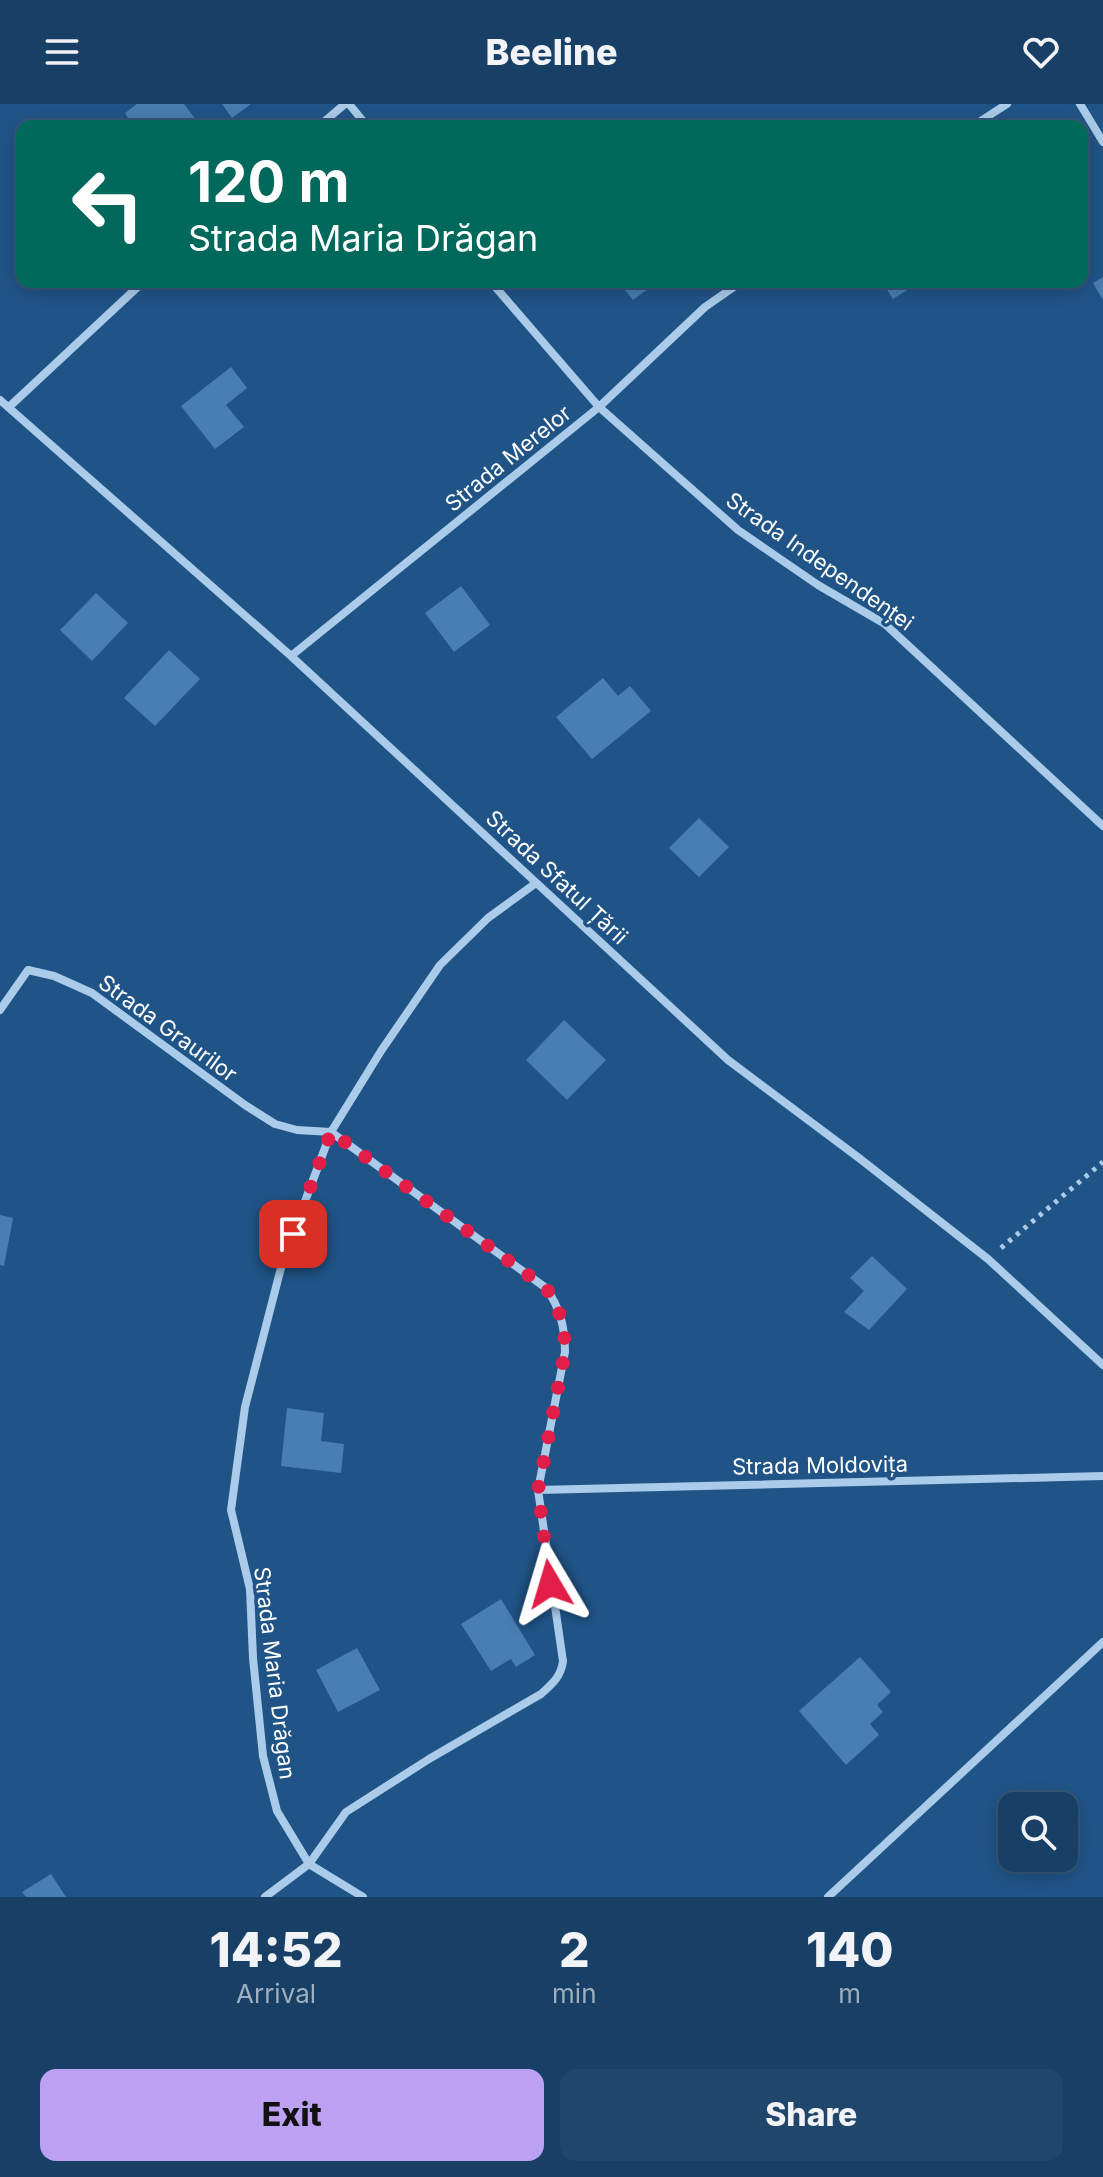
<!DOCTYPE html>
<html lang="en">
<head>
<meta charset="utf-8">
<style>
	:root { --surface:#183f65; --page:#21466b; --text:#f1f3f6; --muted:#9fafbf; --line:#365879; --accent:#bca0f2 }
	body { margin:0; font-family:Inter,sans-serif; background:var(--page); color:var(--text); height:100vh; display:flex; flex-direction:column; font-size:30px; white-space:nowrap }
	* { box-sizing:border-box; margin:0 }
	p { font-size:26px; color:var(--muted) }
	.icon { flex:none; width:44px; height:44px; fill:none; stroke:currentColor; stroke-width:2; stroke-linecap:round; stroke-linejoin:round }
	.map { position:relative; height:1793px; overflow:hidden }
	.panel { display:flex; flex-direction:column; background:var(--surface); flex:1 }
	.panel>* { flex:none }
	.banner { position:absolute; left:16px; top:16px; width:1072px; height:168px; border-radius:16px; box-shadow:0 4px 20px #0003,0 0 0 2px var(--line); background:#00695c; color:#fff; overflow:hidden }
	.buttons { position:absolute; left:998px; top:1688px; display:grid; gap:16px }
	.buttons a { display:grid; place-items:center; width:80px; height:80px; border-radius:16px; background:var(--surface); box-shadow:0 4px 20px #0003,0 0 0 2px var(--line); font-size:40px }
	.pin { position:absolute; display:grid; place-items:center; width:68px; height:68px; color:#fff; margin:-34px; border-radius:16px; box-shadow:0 4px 12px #0006 }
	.me { position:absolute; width:88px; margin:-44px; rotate:353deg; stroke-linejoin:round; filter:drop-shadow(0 0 6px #0008) }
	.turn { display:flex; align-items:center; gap:28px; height:168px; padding:0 40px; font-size:36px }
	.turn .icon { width:104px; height:104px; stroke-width:2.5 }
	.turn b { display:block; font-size:56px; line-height:68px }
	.eta { display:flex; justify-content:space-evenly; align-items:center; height:136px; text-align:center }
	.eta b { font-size:48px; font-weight:800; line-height:56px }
	.action { display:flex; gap:16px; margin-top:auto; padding:16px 40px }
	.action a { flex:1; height:92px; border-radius:16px; background:var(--accent); color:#111; font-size:32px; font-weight:800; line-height:92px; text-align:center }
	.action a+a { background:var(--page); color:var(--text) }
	header { display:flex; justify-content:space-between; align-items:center; height:104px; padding:0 40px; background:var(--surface); font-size:36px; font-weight:800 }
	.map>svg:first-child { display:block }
	.building { fill:#487eb0 }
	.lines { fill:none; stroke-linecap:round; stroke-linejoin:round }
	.path { stroke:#aacbea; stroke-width:5; stroke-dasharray:4 6; stroke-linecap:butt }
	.street { stroke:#aacbea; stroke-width:8 }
	.route { stroke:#e11d48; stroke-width:14; stroke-dasharray:0 25.2 }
	.labels { text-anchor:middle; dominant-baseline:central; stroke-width:7; stroke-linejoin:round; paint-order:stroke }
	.street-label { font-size:22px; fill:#fff; stroke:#205487 }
</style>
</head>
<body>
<header><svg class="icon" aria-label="menu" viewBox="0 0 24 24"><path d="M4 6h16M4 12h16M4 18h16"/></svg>Beeline<svg class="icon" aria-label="heart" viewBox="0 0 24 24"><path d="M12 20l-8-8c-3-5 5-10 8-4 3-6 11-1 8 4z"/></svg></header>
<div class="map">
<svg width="1103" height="1793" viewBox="0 0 1103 1793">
	<rect width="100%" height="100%" fill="#205487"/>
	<path class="building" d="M137,0H184L201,22H133L125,9Z
		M222,0H251L232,14Z
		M1103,173V196L1093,179Z
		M619,178H657L633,196Z
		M882,178H920L893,195Z
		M231,263L247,284L226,301L244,323L215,345L181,302Z
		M461,482L490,521L454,548L425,509Z
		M96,489L128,519L92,557L60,526Z
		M169,546L200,575L155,622L124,594Z
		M603,574L618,592L630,582L651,607L592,655L556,613Z
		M699,714L729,743L699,773L669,744Z
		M564,916L606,956L567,996L526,956Z
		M0,1111L13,1114L4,1162L0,1161Z
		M872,1152L907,1185L869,1226L844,1208L864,1187L850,1174Z
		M287,1304L324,1309L321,1337L344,1340L341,1369L281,1362Z
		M501,1495L535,1551L516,1563L511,1555L491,1567L461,1520Z
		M357,1544L380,1586L338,1608L316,1566Z
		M860,1553L891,1588L877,1601L883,1608L870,1620L879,1631L846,1661L799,1607Z
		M51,1770L66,1793H26L22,1788Z"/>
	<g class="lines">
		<path class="path" d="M1001,1144L1103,1058"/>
		<path class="street" d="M349,0L367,22
			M1080,0L1103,38
			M319,22L345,0
			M973,22L1007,0
			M491,178L599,303L738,426L818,481L885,520L1103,722
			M0,296L291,552L728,956L859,1054L988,1155L1103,1261
			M9,303L143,178
			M291,552L599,303L705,203L741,178
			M0,906L28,866L54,872L92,889L245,1001L275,1020L297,1026L331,1028L546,1184C560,1204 565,1223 565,1248L538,1386L563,1557C561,1573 552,1580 541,1590L429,1655L346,1708L309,1760L265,1793
			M538,1386L1103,1372
			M363,1793L309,1760L277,1707L263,1652L253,1554L250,1485L231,1406L245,1303L283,1156L331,1028L381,947L440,861L488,814L536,779
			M828,1793L1103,1538"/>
	</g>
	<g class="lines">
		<path class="route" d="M293,1130L331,1028L546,1184C560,1204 565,1223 565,1248L538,1386L550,1480"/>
	</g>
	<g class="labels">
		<g class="street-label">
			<text transform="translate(508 354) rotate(-39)">Strada Merelor</text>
			<text transform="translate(820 457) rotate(35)">Strada Independenței</text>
			<text transform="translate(557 773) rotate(43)">Strada Sfatul Țării</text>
			<text transform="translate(168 924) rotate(36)">Strada Graurilor</text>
			<text transform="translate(820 1361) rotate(-1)">Strada Moldovița</text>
			<text transform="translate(275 1569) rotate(83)">Strada Maria Drăgan</text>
		</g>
	</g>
</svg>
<div class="buttons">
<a><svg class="icon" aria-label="search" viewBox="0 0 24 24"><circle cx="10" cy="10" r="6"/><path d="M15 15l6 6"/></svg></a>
</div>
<div class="pin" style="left:293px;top:1130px;background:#d93025"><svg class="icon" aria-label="arrive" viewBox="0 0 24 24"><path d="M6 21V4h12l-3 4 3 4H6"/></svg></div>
<svg class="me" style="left:550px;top:1480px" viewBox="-20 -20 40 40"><path d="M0-17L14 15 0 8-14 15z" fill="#e11d48" stroke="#fff" stroke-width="4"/></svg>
<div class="banner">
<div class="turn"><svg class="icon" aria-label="left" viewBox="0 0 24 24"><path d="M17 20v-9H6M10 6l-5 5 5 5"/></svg><div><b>120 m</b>Strada Maria Drăgan</div></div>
</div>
</div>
<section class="panel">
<div class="eta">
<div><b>14:52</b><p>Arrival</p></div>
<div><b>2</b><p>min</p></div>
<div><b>140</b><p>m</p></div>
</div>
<div class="action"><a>Exit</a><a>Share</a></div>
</section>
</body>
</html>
